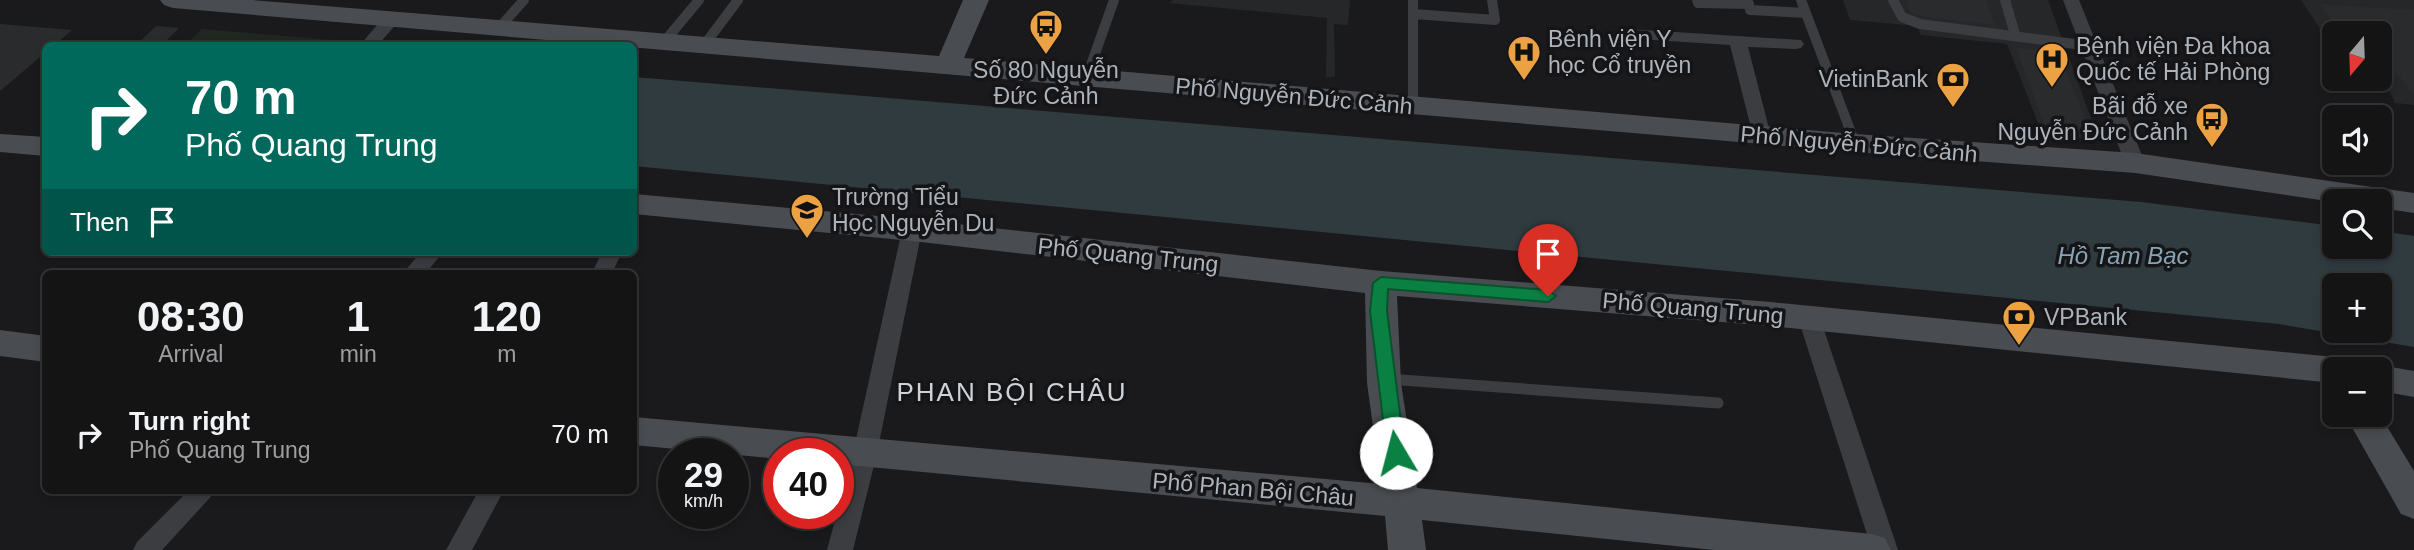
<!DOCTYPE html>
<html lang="en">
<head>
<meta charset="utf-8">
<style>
	:root { --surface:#141415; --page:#1d1d1e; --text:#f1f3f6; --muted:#9d9ea0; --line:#333334 }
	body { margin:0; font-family:Arial,sans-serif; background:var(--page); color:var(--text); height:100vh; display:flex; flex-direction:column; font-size:26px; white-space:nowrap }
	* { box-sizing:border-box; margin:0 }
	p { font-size:23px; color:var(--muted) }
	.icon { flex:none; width:38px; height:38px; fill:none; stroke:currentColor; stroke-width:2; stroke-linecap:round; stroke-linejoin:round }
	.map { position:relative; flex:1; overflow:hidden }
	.details { position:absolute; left:42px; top:270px; width:595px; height:224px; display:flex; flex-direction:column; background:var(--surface); border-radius:10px; box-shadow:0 4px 10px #0003,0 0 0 2px var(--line) }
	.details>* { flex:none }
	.hud { position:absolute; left:42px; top:42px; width:595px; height:214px; border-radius:10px; box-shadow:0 4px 10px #0003,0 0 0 2px var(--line); background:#00695c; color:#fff; overflow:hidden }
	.needle { width:46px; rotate:199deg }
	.buttons { position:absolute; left:2322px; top:21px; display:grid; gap:14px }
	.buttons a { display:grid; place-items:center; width:70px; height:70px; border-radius:10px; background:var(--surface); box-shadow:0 4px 10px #0003,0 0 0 2px var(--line); font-size:35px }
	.speed { position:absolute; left:658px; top:438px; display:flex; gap:14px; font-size:35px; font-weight:700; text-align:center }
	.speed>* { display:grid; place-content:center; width:91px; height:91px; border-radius:50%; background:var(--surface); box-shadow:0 4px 10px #0003,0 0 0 2px var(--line); line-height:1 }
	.speed small { font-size:18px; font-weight:400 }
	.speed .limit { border:10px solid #d22; background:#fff; color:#111 }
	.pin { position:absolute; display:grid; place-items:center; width:60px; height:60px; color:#fff; margin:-72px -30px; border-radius:50% 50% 50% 0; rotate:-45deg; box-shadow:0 0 7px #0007 }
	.pin .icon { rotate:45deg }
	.me { position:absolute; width:77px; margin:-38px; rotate:352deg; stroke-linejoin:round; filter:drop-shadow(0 0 5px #0008) }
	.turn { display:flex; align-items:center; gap:24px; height:147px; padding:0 28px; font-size:32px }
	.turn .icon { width:91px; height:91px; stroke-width:2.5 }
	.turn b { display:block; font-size:49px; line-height:60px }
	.then { display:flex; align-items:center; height:66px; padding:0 28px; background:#0003; gap:14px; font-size:26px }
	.eta { display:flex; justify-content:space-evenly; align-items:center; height:119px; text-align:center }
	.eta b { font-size:42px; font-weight:700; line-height:49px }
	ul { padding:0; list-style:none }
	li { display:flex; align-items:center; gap:21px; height:91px; padding:0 28px }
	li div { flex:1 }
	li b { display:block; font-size:26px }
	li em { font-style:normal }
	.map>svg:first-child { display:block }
	.built { fill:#262729 }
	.green { fill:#202720 }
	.water { fill:#303b40; fill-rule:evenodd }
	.building { fill:#2a2b2d }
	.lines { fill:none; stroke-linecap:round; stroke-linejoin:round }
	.lane-far1 { stroke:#3b3d41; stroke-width:10 }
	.lane { stroke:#3b3d41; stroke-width:11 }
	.street { fill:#3b3d41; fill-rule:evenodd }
	.secondary { fill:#494c51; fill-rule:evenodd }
	.route { fill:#0b8043; stroke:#07532c; stroke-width:2 }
	.labels { text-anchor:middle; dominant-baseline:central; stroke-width:7; stroke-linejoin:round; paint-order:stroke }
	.poi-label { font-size:23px; fill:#adb3bb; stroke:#151517; text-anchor:start }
	.street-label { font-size:23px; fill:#adb3bb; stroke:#151517 }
	.water-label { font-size:24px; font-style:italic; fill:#86a4b4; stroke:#151517 }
	.quarter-label { font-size:26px; letter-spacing:2px; fill:#ced2d7; stroke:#151517 }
</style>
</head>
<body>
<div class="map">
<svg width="2414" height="550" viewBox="0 0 2414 550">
	<rect width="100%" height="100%" fill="#1a1a1c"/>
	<path class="built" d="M1173,0H1350L1348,25L1334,24L1335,77H1326L1327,18L1169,3Z
		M1843,0H2048L2099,140L2042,133L2007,44L1920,35L1918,26L1850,20Z
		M2301,0H2414V105L2395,103L2387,86L2354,79H2380V33H2334V50Z"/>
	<path class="green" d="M202,29L333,40L328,46L185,45Z"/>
	<path class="water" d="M634,77L2141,202L2334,226V247H2380V231L2414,236V347L2279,324L634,166ZM2334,285H2380V331H2334Z"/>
	<path class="building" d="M1907,0H1986L1995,25L1921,16L1910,12Z
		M2319,4L2414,10V95L2398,75L2380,73V31L2338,28Z
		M0,24L72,30L54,46H46V52L0,91Z
		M156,26L179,28L161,46H135Z
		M2016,48L2059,53L2091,132L2045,127Z"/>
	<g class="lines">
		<path class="lane-far1" d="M1413,0V107
			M1697,0L1698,3L1749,4L1750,10L1806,13
			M1801,0L1855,143
			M1893,0L1902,17L1920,24L2090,46
			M2005,0L2015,34
			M1414,14L1495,20L1492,0
			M498,29L524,0
			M664,42L699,0
			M705,44L738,0
			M1086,79L1114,0"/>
		<path class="lane" d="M1388,379L1718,403"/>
		<path class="street" d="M2063,0H2079L2145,163L2142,168L2135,170L2125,163Z
			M390,16L399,21L377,46H359L384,17Z
			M1629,29L1801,40L1804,44L1801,48L1795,49L1748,47L1771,136L1769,140H1755L1753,136L1730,45L1623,38L1620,34L1623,30Z
			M912,223L922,230L877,453L853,550H827L853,453L902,230Z
			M421,252H443L426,273H403Z
			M602,252H622L612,273H592Z
			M1809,310L1817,312L1820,318L1898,550H1872L1798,318L1801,312Z
			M189,490H217L162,550H133L137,542Z
			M479,490H504L472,550H446Z"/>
		<path class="secondary" d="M160,0H252L939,56L963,0H989L964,58L1855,134L2135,153L2414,193V213L2380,208V201L2334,202L2135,173L1855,152L173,8L164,5Z
			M0,134L46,137V156L0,152Z
			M634,194L912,219L1381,271L1771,302L2334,357L2346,361L2350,369H2334V383L1771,326L1397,296L1401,383L1417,488L1872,534L1885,538L1891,550H1714L1422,520L1426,550H1388L1385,516L838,464V453H779V459L634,445V417L1381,484L1367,383L1365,293L912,241L634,214Z
			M0,330L46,336V362L0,356Z
			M2380,365L2414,371V397L2380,391V369H2368Z
			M2345,415H2380L2414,471V519L2401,514Z"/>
	</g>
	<path class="route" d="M1381,277L1548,290L1556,296L1548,302L1388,289L1387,311L1405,453L1396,460L1387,453L1370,311L1373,283Z"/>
	<defs>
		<symbol id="bus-pin" viewBox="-11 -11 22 30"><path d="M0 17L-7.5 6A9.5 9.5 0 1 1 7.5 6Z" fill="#eca143" stroke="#151517"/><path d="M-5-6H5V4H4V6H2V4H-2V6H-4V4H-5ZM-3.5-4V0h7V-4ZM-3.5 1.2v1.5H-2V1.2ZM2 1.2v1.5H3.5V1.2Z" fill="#111"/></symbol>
		<symbol id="hospital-pin" viewBox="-11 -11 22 30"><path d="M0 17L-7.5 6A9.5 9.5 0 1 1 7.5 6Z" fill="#eca143" stroke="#151517"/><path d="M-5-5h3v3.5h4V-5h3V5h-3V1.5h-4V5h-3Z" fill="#111"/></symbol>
		<symbol id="bank-pin" viewBox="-11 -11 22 30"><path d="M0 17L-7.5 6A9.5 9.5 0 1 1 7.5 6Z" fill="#eca143" stroke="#151517"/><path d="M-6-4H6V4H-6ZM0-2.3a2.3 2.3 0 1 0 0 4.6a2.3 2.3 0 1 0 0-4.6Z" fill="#111"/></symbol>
		<symbol id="school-pin" viewBox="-11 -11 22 30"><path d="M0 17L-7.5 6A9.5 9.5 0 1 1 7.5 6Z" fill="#eca143" stroke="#151517"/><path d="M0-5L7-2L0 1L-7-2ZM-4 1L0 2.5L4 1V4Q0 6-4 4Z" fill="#111"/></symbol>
	</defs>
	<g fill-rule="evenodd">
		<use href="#bus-pin" x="1027" y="7" width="38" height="52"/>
		<use href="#hospital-pin" x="1505" y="33" width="38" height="52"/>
		<use href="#hospital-pin" x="2033" y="40" width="38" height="52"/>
		<use href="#bank-pin" x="1934" y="60" width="38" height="52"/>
		<use href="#bus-pin" x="2193" y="100" width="38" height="52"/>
		<use href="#school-pin" x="788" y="191" width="38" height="52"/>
		<use href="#bank-pin" x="2000" y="298" width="38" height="52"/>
	</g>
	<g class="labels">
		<g class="poi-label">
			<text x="1548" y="39">Bênh viện Y<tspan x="1548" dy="26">học Cổ truyền</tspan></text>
			<text x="2076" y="46">Bệnh viện Đa khoa<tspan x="2076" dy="26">Quốc tế Hải Phòng</tspan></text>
			<text x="1046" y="70" text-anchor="middle">Số 80 Nguyễn<tspan x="1046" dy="26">Đức Cảnh</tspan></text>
			<text x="1928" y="79" text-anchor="end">VietinBank</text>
			<text x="2188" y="106" text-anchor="end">Bãi đỗ xe<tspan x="2188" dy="26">Nguyễn Đức Cảnh</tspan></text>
			<text x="832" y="197">Trường Tiểu<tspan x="832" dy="26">Học Nguyễn Du</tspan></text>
			<text x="2044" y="317">VPBank</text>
		</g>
		<g class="street-label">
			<text transform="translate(1294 96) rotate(5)">Phố Nguyễn Đức Cảnh</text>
			<text transform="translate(1859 144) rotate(5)">Phố Nguyễn Đức Cảnh</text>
			<text transform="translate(1128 255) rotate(6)">Phố Quang Trung</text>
			<text transform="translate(1693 308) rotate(5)">Phố Quang Trung</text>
			<text transform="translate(1253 489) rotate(5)">Phố Phan Bội Châu</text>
		</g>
		<g class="water-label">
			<text x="2123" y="255">Hồ Tam Bạc</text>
		</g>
		<g class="quarter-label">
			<text x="1012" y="392">PHAN BỘI CHÂU</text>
		</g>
	</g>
</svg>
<div class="buttons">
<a><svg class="needle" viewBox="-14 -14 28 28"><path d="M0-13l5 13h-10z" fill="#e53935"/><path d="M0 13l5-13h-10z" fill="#9d9ea0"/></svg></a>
<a><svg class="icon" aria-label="sound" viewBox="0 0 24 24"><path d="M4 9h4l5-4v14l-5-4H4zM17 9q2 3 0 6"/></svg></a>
<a><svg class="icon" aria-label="search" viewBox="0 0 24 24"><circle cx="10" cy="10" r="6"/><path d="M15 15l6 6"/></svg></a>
<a>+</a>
<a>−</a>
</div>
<div class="speed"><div>29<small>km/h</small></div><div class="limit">40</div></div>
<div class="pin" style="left:1548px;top:296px;background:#d93025"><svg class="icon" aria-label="arrive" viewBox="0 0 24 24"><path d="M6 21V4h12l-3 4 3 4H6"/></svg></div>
<svg class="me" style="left:1396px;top:453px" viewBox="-20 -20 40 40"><circle r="19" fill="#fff"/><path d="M0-13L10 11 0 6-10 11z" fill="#0b8043"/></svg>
<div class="hud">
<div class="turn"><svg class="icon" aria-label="right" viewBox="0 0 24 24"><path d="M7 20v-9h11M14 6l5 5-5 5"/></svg><div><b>70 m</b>Phố Quang Trung</div></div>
<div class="then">Then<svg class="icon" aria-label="arrive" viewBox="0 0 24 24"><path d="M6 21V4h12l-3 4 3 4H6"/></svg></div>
</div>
<section class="details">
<div class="eta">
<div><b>08:30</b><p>Arrival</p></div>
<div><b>1</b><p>min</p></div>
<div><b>120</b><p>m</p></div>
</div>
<ul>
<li><svg class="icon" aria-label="right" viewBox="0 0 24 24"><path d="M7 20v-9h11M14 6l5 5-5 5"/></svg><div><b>Turn right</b><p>Phố Quang Trung</p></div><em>70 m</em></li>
</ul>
</section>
</div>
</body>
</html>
